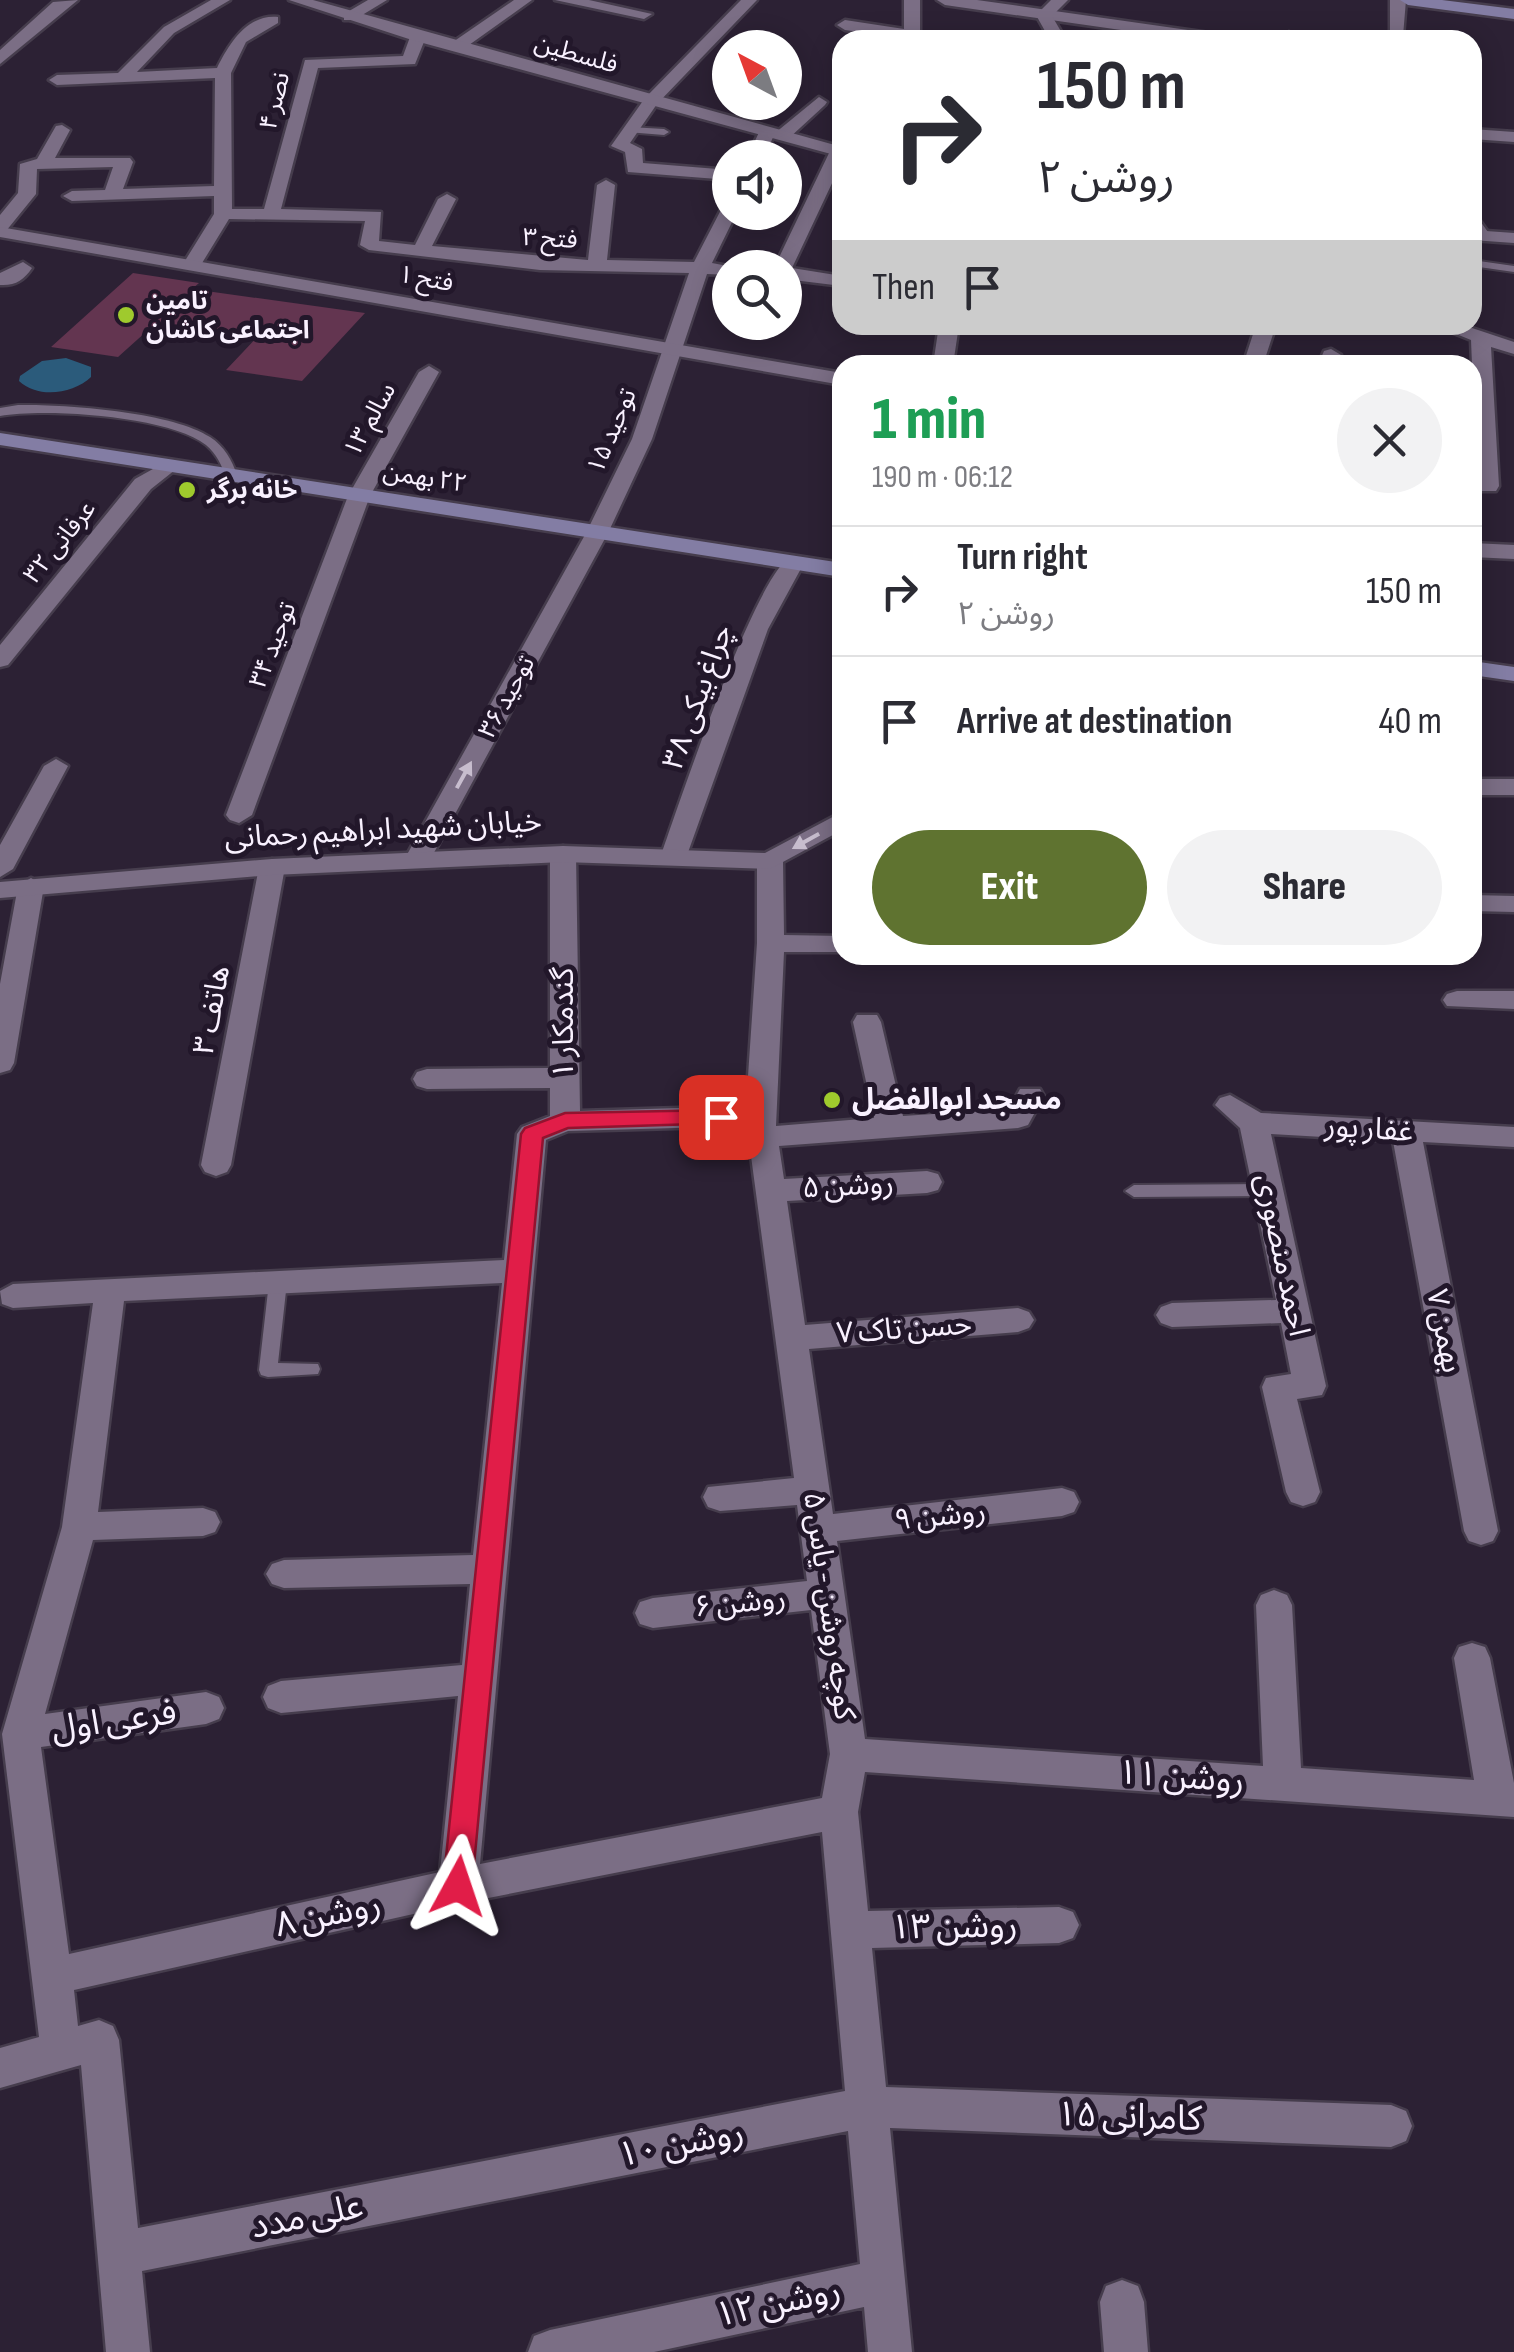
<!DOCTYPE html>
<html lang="en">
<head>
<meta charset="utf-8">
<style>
	:root { --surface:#fff; --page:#f2f2f3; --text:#2b2b33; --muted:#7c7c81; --line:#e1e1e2; --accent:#5f7330 }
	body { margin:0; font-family:"Sofia Sans Condensed","Noto Sans Arabic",sans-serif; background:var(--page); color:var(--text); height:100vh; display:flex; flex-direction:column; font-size:38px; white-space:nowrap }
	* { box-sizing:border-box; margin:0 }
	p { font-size:32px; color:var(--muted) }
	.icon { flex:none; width:55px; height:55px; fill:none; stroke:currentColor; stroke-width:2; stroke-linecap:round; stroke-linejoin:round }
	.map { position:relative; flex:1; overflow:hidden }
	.side { position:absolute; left:832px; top:355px; width:650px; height:610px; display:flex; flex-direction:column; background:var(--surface); border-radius:30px; box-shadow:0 5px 25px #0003 }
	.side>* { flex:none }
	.hud { position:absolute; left:832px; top:30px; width:650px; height:305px; border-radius:30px; box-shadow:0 5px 25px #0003; background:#fff; color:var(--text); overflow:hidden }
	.needle { width:65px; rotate:319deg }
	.buttons { position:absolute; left:712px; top:30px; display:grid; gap:20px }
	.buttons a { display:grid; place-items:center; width:90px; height:90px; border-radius:50%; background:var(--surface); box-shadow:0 5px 25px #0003; font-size:50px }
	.pin { position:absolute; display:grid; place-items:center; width:85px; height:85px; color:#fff; margin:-42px; border-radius:20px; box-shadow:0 5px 15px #0006 }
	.me { position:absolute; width:110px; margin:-55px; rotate:5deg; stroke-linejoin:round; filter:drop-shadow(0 0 8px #0008) }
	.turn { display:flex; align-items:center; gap:35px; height:210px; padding:0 40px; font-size:45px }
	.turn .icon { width:130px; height:130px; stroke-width:2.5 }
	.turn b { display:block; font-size:70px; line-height:85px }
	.then { display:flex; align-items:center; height:95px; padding:0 40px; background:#0003; gap:20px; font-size:38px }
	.round { display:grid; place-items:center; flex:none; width:105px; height:105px; border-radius:52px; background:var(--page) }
	.overview { display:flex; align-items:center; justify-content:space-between; height:170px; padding:0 40px }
	h1 { font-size:60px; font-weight:800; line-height:75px; color:#1e9e55 }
	.cta { display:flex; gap:20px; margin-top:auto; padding:20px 40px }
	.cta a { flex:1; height:115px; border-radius:60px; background:var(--accent); color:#fff; font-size:40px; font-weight:800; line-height:115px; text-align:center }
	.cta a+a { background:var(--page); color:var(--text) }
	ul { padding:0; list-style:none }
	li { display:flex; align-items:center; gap:30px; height:130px; padding:0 40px; border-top:2px solid var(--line) }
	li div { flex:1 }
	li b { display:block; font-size:38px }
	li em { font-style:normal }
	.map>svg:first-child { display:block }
	.water { fill:#2b5b7b }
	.building { fill:#633550 }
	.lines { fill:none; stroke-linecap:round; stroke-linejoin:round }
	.service-casing { stroke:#463d4d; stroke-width:4 }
	.minor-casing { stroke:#463d4d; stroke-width:5 }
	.tertiary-casing { stroke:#463d4d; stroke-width:5 }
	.secondary-casing { stroke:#463d4d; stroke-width:5 }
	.service { fill:#7b6e85; fill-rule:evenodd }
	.minor { fill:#7b6e85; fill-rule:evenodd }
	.tertiary { fill:#7b6e85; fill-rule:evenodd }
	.secondary { fill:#837da4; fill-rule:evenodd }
	.oneway { fill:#c7bdce }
	.route { fill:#e11d48; stroke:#92132f; stroke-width:2.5 }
	.poi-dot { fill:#9fca2d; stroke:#22172a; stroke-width:4 }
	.labels { text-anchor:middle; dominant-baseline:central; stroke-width:10; stroke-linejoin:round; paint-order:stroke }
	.far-street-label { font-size:25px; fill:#f9f1ff; stroke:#22172a }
	.far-poi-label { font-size:25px; font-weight:bold; fill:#f9f1ff; stroke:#22172a; text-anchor:start }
	.street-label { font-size:30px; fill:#f9f1ff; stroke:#22172a }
	.poi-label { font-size:30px; font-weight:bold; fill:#f9f1ff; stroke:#22172a; text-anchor:start }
	.near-street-label { font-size:35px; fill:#f9f1ff; stroke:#22172a }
</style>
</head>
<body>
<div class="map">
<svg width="1514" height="2352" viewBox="0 0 1514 2352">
	<rect width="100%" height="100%" fill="#2c2134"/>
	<path class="water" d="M66,358L91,367V377C73,394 38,399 19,381L20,376L42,361Z"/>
	<path class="building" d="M133,273L199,283L192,289L365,313L302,381L226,370L258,336L157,322L118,357L51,347Z"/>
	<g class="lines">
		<defs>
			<path id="service" d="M630,127L664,129L669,132L664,135L627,132L625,130Z
				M1472,260L1514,266V272L1472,266Z
				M18,405C65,404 172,412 210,437C224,446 232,460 237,475L227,478C221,465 217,454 206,445C169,416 46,408 0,416V408Z
				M1268,1184L1277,1190L1268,1196L1134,1197L1125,1191L1134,1185Z
				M278,1275L284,1277L287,1282L278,1363L318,1364L320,1369L318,1374L268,1377L261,1375L259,1370L269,1282L272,1277Z"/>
			<path id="minor" d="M211,0H230L174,33L137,72L217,68C229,44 247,14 278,17V23L246,42L231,73L232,209H264L305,60L403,56L410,37L418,32L426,37L415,64L318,68L281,209L381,212L379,241L415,245L438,199L447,194L456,199L432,246L588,260L597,185L606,180L615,185L607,260L694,262L724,204L730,203V212H737L712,263L738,268H730V275L707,274L652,439L608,533L430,860L417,868L404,860L586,533L632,439L689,273L540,270L369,250L360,245L365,221L229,219L199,268L192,270L183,264L214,214V196L72,201L63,196L72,191L105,190L113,167L37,169L36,194L6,231L0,232V215L18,193L20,164L37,159L56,126L62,125L70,130L55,158H130L133,162L123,189L214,186L215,78L57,85L49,80L57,75L118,73L164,27Z
				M368,0H387L354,20H344V14Z
				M514,0H532L462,50H450V44Z
				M555,0H589L652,14L644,19Z
				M741,0H757L657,104L630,143L642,149L643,163L730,170V180L628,172L625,152L611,146L645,98Z
				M904,0H920V40L845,30L837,25L845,20L904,29Z
				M937,0H977L1216,34L1259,35L1267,40H1191L945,5Z
				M1390,0H1406L1403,36L1390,33Z
				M1289,32L1295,34V40H1279Z
				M819,97L827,102L825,105L788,139L774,135L764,158H747L761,128H773L775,133Z
				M1472,129L1514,132V142L1472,139Z
				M839,146L842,147V162L792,268L842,276V286L785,279V268H774L830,151Z
				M1472,217L1478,218L1490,235L1487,239L1472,236Z
				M23,262L32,268C24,280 15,286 0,285V273Z
				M1256,325H1276L1263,365H1243Z
				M1434,325H1463L1514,342V354L1491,347L1499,486L1496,491H1480L1477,486L1471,340Z
				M1331,349L1341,355L1338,365H1318L1324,351Z
				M429,366L439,372L370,496L252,815L239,823L230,820L226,815L348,496L419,372Z
				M169,460L176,462L180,466L151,489L8,665L0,667V645L135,479Z
				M1472,543L1514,545V559L1472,557Z
				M793,556L804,563L768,629L686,858L682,864H664L660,858C676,813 758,565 793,556Z
				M56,759L68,766L13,869L0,877V845L44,766Z
				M1472,779H1514V795H1472Z
				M563,846L576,854L580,1111L746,1106L757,943V861L770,853L783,861L784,935L842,936V952H784L776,1126L874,1118L853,1022L857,1015H877L881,1022L903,1116L1009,1109L1020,1089H1040L1044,1096L1028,1125L1018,1128L779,1146L784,1179L927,1171L938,1174L942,1182L938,1190L927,1193L787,1201L805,1325L1018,1308L1029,1312L1034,1320L1029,1328L1018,1332L809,1349L833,1514L1062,1488L1074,1492L1079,1502L1074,1512L1062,1516L837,1541L865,1739L1263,1766L1256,1605L1261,1595L1274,1590L1287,1595L1292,1605L1301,1768L1474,1780L1454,1658L1459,1647L1472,1643L1485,1647L1490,1658L1514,1783V1817L865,1772L858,1812L868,1911L1059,1907L1073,1912L1079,1925L1073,1938L1059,1943L872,1948L886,2087L1391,2105L1406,2111L1412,2126L1406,2141L1391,2147L890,2128L912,2352H868L864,2307L654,2352H528L534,2336L550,2330L860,2264L848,2131L142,2271L150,2352H106L81,2065L0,2088V2048L39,2037L2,1734L62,1527L93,1303L13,1308L2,1304L0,1291L13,1284L504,1260L517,1134L522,1127L550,1116V1088L427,1089L417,1086L413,1079L417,1072L427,1069L550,1068V854ZM747,1126L794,1478L708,1487L703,1497L708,1507L720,1511L797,1505L807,1581L653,1598L640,1602L635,1613L640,1624L653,1628L811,1610L830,1754L822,1798L480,1864L546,1140L568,1131ZM502,1283L473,1555L284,1560L272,1564L266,1574L272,1584L284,1588L470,1584L462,1665L281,1681L268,1686L263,1697L268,1708L281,1713L458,1696L440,1872L69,1954L41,1747L206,1724L219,1719L224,1708L219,1697L206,1692L45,1714L93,1540L203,1536L215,1532L220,1522L215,1512L203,1508L98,1512L124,1301ZM822,1832L845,2091L138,2228L119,2040L113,2026L99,2020L78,2026L74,1990L458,1904Z
				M272,859L285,867L231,1165L227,1172L216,1176L205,1172L201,1165L259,867Z
				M31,878L44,886L14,1063L10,1070L0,1073V984L18,886Z
				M1472,895L1514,896V912L1472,911Z
				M1457,991H1514V1009L1447,1006L1443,1000L1447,994Z
				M1230,1095L1261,1113L1514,1127V1147L1423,1142L1498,1531L1493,1541L1481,1545L1469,1541L1464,1531L1393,1141L1271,1134L1326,1386L1322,1395L1297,1399L1320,1492L1315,1502L1303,1506L1291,1502L1286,1492L1262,1387L1266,1378L1291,1374L1281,1323L1172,1327L1161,1323L1156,1315L1161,1307L1172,1303L1276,1300L1240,1128L1215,1105L1220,1098Z
				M1122,2280L1138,2286L1144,2302L1148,2352H1104L1100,2302L1106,2286Z"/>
			<path id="tertiary" d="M78,0L0,64V50L53,2Z
				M289,0H313L842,147V157L412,40Z
				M1051,0H1068L1052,16L1066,40H1050L1036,15Z
				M0,227L842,373V385L0,237Z
				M1472,230L1514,233V243L1472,240Z
				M939,325H959L953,365H933Z
				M842,812V830L770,869L563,862L272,875L0,898V882L272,859L563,846L765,853Z"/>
			<path id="secondary" d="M1400,0H1442L1514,9V19L1408,5Z
				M0,433L842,563V577L0,445Z
				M1472,661L1514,667V681L1472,675Z"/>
		</defs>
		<use href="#service" class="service-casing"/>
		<use href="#minor" class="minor-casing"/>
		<use href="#tertiary" class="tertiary-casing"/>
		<use href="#secondary" class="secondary-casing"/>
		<use href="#service" class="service"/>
		<use href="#minor" class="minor"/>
		<use href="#tertiary" class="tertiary"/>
		<use href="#secondary" class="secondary"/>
	</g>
	<defs><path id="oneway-solid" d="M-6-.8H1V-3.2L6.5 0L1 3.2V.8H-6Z" transform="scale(2.5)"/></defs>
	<g class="oneway">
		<use href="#oneway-solid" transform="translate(464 775) rotate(-61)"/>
		<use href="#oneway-solid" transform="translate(806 841) rotate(151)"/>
	</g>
	<path class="route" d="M721,1110L732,1117L729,1123L568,1128L543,1138L472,1886L468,1896L458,1900L447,1896L443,1886L521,1134L525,1128L565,1113Z"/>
	<g class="poi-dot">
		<circle cx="126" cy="315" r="10"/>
		<circle cx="187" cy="490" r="10"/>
		<circle cx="832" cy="1100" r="10"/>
	</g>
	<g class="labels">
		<g class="far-street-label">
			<text transform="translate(576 54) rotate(16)">فلسطین</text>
			<text transform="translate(275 101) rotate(-76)">نصر ۴</text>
			<text transform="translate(550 239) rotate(3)">فتح ۳</text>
			<text transform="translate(426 279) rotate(10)">فتح ۱</text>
			<text transform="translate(370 420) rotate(-61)">سالم ۱۳</text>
			<text transform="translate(612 431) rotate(-67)">توحید ۱۵</text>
			<text transform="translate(425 478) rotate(9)">٢٢ بهمن</text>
			<text transform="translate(60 542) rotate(-51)">عرفانی ۳۲</text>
			<text transform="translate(273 645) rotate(-69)">توحید ۳۴</text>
			<text transform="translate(507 697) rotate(-61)">توحید ۳۶</text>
		</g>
		<g class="far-poi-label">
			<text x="146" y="301">تامین<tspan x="146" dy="29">اجتماعی کاشان</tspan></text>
			<text x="207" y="490">خانه برگر</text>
		</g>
		<g class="street-label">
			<text transform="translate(698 697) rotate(-70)">چراغ بیکی ۳۸</text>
			<text transform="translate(383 830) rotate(-3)">خیابان شهید ابراهیم رحمانی</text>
			<text transform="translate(212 1010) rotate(-79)">هاتف ۳</text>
			<text transform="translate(564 1023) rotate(-90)">گندمکار ۱</text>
			<text transform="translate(1369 1129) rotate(4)">غفار پور</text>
			<text transform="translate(848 1186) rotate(-3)">روشن ۵</text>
			<text transform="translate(1282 1255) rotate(78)">احمد منصوری</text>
			<text transform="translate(904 1329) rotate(-4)">حسن تاک ۷</text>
			<text transform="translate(1444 1331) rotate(79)">بهمن ۷</text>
			<text transform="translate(940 1516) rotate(-6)">روشن ۹</text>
			<text transform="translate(740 1603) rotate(-6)">روشن ۶</text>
			<text transform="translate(829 1606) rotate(82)">کوچه روشن - یاس ۵</text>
		</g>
		<g class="poi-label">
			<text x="852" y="1100">مسجد ابوالفضل</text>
		</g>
		<g class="near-street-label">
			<text transform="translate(114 1721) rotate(-8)">فرعی اول</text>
			<text transform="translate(1181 1777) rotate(4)">روشن ۱۱</text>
			<text transform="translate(328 1915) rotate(-12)">روشن ۸</text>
			<text transform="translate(954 1927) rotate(-1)">روشن ۱۳</text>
			<text transform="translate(1129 2117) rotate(2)">کامرانی ۱۵</text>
			<text transform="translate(681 2144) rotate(-11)">روشن ۱۰</text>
			<text transform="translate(307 2217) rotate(-11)">علی مدد</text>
			<text transform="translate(778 2303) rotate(-12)">روشن ۱۲</text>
		</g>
	</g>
</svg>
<div class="buttons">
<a><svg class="needle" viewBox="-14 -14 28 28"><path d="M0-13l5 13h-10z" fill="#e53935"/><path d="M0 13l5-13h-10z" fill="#7c7c81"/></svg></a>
<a><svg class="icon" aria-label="sound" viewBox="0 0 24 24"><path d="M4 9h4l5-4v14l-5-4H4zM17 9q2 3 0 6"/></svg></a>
<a><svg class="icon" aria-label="search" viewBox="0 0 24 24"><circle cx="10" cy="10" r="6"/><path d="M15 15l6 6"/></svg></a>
</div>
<div class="pin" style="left:721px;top:1117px;background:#d93025"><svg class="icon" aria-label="arrive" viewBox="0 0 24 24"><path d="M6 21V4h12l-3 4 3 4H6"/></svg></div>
<svg class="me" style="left:458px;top:1886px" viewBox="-20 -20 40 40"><path d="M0-17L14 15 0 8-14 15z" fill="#e11d48" stroke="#fff" stroke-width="4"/></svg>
<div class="hud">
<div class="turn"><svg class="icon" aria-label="right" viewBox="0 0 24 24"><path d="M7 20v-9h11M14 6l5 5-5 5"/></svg><div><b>150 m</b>روشن ۲</div></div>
<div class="then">Then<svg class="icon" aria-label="arrive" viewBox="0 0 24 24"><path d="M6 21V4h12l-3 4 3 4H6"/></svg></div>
</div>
<section class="side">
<div class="overview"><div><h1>1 min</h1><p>190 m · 06:12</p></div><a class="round"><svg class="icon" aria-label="close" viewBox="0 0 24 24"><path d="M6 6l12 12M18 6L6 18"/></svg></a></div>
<ul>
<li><svg class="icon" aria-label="right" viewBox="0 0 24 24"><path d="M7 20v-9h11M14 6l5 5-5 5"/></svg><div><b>Turn right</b><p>روشن ۲</p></div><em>150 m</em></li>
<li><svg class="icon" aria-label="arrive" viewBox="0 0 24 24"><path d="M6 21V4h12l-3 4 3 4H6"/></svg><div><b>Arrive at destination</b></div><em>40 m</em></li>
</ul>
<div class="cta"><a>Exit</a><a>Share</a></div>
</section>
</div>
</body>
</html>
